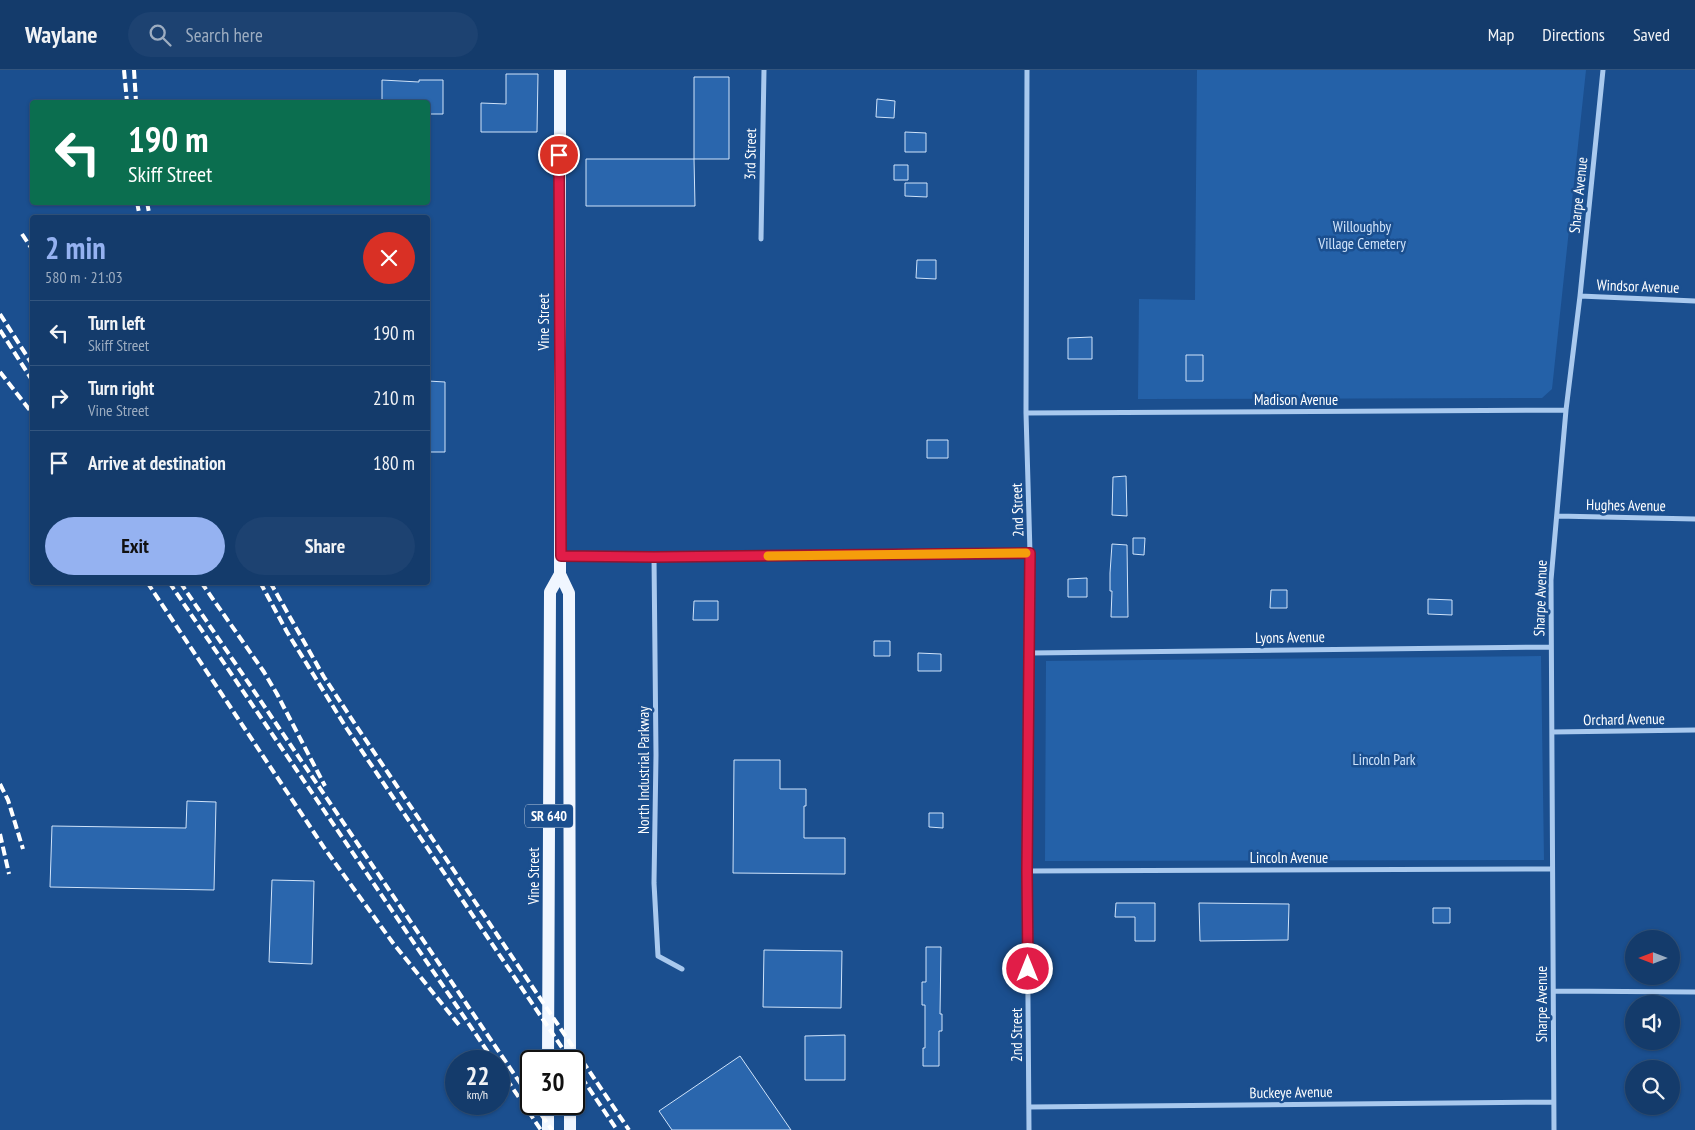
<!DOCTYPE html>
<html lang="en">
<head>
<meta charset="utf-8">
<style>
	:root { --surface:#143b6b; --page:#1d4271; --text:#f1f3f6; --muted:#9dadc1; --line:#33557e; --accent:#95b2f1 }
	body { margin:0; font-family:"PT Sans Narrow",sans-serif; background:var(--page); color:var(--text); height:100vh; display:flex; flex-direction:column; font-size:19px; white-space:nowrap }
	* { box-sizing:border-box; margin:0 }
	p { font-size:16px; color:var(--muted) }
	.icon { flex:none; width:28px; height:28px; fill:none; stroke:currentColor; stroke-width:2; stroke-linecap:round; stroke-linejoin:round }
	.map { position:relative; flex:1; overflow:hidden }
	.details { position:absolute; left:30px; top:145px; width:400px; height:370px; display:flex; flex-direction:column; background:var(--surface); border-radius:5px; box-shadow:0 1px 4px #0004,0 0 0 1px var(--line) }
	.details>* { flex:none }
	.hud { position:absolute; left:30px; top:30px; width:400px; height:105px; border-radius:5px; box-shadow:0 1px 4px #0004,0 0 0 1px var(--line); background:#0b6e4f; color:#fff; overflow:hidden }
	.needle { width:32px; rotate:270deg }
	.buttons { position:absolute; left:1625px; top:860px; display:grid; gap:10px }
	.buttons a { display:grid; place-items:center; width:55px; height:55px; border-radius:50%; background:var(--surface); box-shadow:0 1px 4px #0004,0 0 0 1px var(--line); font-size:25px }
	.speed { position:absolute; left:445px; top:980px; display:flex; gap:10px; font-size:25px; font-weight:700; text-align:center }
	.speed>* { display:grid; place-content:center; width:65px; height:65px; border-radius:50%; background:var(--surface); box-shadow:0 1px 4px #0004,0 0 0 1px var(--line); line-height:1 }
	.speed small { font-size:12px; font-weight:400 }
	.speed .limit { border:2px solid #111; border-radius:8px; background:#fff; color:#111 }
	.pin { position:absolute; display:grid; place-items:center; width:42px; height:42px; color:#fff; margin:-21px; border:2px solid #fff; border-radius:50%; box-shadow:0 1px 5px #0007 }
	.me { position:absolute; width:55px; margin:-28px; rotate:0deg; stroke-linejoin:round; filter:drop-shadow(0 0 4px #0008) }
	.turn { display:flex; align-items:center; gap:18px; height:105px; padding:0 15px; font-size:22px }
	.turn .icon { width:65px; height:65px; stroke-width:2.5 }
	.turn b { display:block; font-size:35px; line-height:42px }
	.round { display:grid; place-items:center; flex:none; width:52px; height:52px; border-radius:26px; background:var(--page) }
	.headline { display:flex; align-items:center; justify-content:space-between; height:85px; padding:0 15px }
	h1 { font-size:30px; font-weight:700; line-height:38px; color:var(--accent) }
	.primary-button { display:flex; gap:10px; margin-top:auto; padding:10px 15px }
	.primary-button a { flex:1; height:58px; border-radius:30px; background:var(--accent); color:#111; font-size:20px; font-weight:700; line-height:58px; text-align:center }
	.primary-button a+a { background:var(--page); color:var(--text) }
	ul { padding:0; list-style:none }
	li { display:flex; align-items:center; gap:15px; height:65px; padding:0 15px; border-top:1px solid var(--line) }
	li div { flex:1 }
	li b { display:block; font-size:19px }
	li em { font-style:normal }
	header { display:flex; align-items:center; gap:30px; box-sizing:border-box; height:70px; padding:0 25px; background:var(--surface); border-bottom:1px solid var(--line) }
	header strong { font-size:24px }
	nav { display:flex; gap:28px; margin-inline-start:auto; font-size:18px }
	.search { width:350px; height:45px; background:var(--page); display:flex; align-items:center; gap:12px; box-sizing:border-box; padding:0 18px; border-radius:28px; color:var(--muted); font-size:19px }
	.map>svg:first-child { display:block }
	.green { fill:#2461a8 }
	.building { fill:#2a66ad; stroke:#cfe3fa }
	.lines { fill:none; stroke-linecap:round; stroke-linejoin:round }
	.minor { stroke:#a9c9ee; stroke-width:5 }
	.primary { stroke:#f0f6ff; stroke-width:12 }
	.rail { stroke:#fff; stroke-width:4; stroke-dasharray:9 4; stroke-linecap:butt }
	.route-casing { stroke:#92132f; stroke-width:12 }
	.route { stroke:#e11d48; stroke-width:9 }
	.slow { stroke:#f59e0b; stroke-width:9 }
	.labels { text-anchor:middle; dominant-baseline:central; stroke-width:5; stroke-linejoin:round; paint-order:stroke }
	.shield { fill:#1b4f8f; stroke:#bbcadd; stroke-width:1 }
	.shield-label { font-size:14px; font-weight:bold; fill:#fff }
	.street-label { font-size:15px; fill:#fff; stroke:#1b4f8f }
	.park-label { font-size:15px; fill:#cfe3fa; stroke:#1b4f8f }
</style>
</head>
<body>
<header>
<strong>Waylane</strong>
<div class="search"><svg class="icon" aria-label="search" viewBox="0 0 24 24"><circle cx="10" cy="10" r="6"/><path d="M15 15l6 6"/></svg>Search here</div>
<nav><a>Map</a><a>Directions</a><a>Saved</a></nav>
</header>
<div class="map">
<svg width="1695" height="1060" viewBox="0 0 1695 1060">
	<rect width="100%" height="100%" fill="#1b4f8f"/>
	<path class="green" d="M1197,0H1586L1552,319L1542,328L1138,329L1139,229L1195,230Z
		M1541,586L1544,790L1045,791L1046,591Z"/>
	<path class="building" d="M506,4H538L537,62H481V33L506,34Z
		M694,7H729V89H694Z
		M382,10L419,12V10H443V44H428V32H382Z
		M877,29L895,31L894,48L876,47Z
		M905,62L926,63V82H905Z
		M586,89H694L695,136H586Z
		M894,95H908V110H894Z
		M905,113H927V127L905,126Z
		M917,190H936V209L916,208Z
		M1092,267V289H1068V268Z
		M1186,285H1203V311H1186Z
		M428,311L445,312V382H428Z
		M927,370H948V388H927Z
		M1126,406L1127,446L1112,445L1113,407Z
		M1133,468H1145L1144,485L1133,484Z
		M1112,474L1127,475L1128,547H1111L1112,521H1110V503Z
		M1087,508V527H1068V509Z
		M1271,520H1287V538H1270Z
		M1428,529L1452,530V545L1428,544Z
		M694,531H718V550H693Z
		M874,571H890V586H874Z
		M918,583L941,584V601H918Z
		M734,690H780V719H806V736H804V768H845V804L733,803Z
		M187,731L216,732L214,820L50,817L52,756L186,758Z
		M929,743H943V758L929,757Z
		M272,810L314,811L312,894L269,892Z
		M1116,833H1155V871H1135V847H1115Z
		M1199,833L1289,834L1288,870L1200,871Z
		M1433,838H1450V853H1433Z
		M926,877H941L940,944H942V961H939V996H923V978H925V935H922V912H926Z
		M764,880L842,881L841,938L763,937Z
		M845,965V1010H805V966Z
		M740,986L791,1060H672L659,1041Z"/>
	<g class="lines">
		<path class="minor" d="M1027,0L1026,343L1030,483L1027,801L1029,1060
			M761,169L764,0
			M1580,226L1695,231
			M1026,343L1566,340
			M1557,446L1695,449
			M561,486L654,487L1030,483
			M654,487L656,685L654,813L658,886L682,899
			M1030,583L1551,577
			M1552,662L1695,660
			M1027,801L1552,799
			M1554,921L1695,922
			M1029,1037L1553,1032
			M1554,1060L1551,510L1566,340L1580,226L1603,0"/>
		<path class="primary" d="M560,0V504L569,523L570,991
			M548,991L550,522L560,504
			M570,1034V1060
			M548,1060V1034"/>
		<path class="rail" d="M124,0L127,32
			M134,0L136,32
			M137,132L140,148
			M147,132L150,148
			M22,164L32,179
			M0,244L32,294
			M0,260L32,310
			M0,302L32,343
			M147,512L325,779L393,873L459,955
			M169,512L494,991
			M180,512L531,1029
			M201,512L264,602L277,624L325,716
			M260,512L287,562L347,659L571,991
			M270,512L324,607L355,654L629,1060
			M0,714L8,730L23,779
			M0,764L9,804
			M574,996L617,1060
			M499,998L541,1060
			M534,1034L552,1060"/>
	</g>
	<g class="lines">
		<defs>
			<path id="route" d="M559,85L561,486L654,487L1030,483L1027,801L1028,899"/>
		</defs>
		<use href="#route" class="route-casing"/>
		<use href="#route" class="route"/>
		<path class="slow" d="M768,486L1026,483"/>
	</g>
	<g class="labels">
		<rect class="shield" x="525" y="734.5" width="48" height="23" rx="4"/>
		<g class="shield-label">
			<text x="549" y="746">SR 640</text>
		</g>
		<g class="street-label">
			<text transform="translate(750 84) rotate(-89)">3rd Street</text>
			<text transform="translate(1578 125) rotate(-84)">Sharpe Avenue</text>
			<text transform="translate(1638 216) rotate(2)">Windsor Avenue</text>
			<text transform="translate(543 252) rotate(-90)">Vine Street</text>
			<text x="1296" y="329">Madison Avenue</text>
			<text transform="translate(1626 435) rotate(1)">Hughes Avenue</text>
			<text transform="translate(1017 440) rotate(-92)">2nd Street</text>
			<text transform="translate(1540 528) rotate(-88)">Sharpe Avenue</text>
			<text transform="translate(1290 567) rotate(-1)">Lyons Avenue</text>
			<text transform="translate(1624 649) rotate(-1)">Orchard Avenue</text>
			<text transform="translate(643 700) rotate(-90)">North Industrial Parkway</text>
			<text x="1289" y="787">Lincoln Avenue</text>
			<text transform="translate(533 806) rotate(-90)">Vine Street</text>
			<text transform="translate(1541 934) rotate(-90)">Sharpe Avenue</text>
			<text transform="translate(1016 965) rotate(-90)">2nd Street</text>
			<text transform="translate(1291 1022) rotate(-1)">Buckeye Avenue</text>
		</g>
		<g class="park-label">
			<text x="1362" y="156">Willoughby<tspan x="1362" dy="17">Village Cemetery</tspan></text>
			<text x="1384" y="689">Lincoln Park</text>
		</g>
	</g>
</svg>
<div class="buttons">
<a><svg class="needle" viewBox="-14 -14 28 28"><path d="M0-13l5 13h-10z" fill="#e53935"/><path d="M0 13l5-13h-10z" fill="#9dadc1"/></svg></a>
<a><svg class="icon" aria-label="sound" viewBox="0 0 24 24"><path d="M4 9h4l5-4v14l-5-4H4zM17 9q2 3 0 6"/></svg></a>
<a><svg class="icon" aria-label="search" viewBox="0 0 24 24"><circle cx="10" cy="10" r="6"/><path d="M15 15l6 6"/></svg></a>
</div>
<div class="speed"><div>22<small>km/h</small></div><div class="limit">30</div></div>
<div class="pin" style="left:559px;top:85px;background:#d93025"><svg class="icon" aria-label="arrive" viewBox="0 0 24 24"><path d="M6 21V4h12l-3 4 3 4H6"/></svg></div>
<svg class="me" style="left:1028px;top:899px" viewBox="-20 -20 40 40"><circle r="17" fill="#e11d48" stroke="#fff" stroke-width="3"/><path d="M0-11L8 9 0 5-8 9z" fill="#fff"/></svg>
<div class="hud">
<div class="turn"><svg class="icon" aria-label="left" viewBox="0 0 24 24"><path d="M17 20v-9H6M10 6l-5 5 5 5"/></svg><div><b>190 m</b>Skiff Street</div></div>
</div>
<section class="details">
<div class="headline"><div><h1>2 min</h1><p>580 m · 21:03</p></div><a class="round" style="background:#d93025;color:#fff"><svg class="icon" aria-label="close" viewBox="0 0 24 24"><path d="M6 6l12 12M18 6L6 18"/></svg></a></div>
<ul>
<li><svg class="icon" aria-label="left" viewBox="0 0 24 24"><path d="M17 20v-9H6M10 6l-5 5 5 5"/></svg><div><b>Turn left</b><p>Skiff Street</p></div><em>190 m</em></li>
<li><svg class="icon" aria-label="right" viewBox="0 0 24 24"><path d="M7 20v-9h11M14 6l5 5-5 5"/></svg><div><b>Turn right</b><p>Vine Street</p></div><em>210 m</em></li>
<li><svg class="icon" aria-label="arrive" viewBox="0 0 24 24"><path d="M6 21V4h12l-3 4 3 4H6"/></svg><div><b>Arrive at destination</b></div><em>180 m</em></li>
</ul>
<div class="primary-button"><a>Exit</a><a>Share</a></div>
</section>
</div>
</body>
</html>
